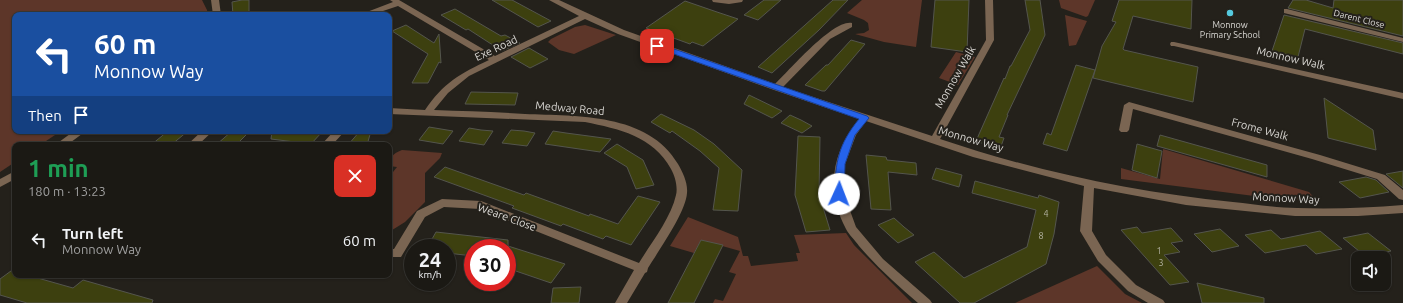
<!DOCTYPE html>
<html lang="en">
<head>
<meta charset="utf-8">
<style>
	:root { --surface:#1b1914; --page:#282622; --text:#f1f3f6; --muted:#a0a0a0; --line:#393834 }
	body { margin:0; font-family:Ubuntu,sans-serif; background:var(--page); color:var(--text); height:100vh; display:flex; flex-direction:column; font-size:15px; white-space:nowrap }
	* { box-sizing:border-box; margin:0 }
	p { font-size:13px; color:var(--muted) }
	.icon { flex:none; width:22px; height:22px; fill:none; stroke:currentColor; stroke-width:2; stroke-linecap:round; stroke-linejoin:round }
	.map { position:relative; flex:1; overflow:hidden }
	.panel { position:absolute; left:12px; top:142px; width:380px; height:136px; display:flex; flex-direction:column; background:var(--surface); border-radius:8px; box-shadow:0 1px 3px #0004,0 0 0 1px var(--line) }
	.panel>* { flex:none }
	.banner { position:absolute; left:12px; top:12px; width:380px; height:122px; border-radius:8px; box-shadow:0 1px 3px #0004,0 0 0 1px var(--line); background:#1a4fa0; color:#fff; overflow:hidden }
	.controls { position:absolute; left:1351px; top:251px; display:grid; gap:8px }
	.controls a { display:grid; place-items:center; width:40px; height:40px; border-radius:8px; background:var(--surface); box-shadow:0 1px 3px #0004,0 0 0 1px var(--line); font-size:20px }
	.speed { position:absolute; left:404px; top:239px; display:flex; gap:8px; font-size:20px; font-weight:700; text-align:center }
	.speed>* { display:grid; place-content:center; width:52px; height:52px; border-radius:50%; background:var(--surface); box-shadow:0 1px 3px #0004,0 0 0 1px var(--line); line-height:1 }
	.speed small { font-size:10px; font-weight:400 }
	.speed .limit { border:6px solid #d22; background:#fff; color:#111 }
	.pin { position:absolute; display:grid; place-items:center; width:34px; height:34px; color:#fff; margin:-17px; border-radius:8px; box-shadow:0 2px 6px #0006 }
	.me { position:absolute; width:44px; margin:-22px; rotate:2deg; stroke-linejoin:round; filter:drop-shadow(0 0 3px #0008) }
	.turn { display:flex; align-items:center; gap:14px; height:84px; padding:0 16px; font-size:18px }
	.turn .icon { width:52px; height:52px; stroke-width:2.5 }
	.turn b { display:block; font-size:28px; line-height:34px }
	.then { display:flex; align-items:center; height:38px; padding:0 16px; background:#0003; gap:8px; font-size:15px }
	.round { display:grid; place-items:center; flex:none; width:42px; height:42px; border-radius:8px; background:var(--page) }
	.headline { display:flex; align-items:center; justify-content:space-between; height:68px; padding:0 16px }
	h1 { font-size:24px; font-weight:700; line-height:30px; color:#1e9e55 }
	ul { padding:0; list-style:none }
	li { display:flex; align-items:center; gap:12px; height:60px; padding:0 16px }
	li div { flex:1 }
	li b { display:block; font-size:15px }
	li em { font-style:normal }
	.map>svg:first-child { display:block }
	.green { fill:#5d3629 }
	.building { fill:#3d400f; stroke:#54554d }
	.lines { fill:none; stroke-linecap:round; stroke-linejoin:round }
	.minor { fill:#7a6552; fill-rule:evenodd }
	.route { fill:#2563eb; stroke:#184099 }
	.poi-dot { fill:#55cadf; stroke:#24211b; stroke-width:1.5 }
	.labels { text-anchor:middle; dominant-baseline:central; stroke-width:4; stroke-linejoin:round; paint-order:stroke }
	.far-street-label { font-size:9px; fill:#dbd9d5; stroke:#24211b }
	.far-poi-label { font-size:9px; fill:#dbd9d5; stroke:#24211b }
	.number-label { font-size:9px; fill:#b4b3a4 }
	.street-label { font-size:11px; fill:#dbd9d5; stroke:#24211b }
</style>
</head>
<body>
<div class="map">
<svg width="1403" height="303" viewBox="0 0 1403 303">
	<rect width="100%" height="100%" fill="#24211b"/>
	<path class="green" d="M0,0H202L207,10L208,15H15V131H61L40,145H15V162L0,172Z
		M862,0H922L916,47L884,42L855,34L864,33L869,30L868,23L864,20L847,13Z
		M1059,0H1095L1088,16L1086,17L1061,8Z
		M1065,15L1087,21L1076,45L1069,46Z
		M585,25L616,35L574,54L559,50L548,42L551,39L575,27Z
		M956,52L975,57L958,85L939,78Z
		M1163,149L1309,192L1317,201L1262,197L1121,179V168L1160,179Z
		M402,150L442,153L440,158L425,173V202L405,222L389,232V177L397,167L389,166C389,157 394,153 402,150Z
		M688,217L738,237L743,256H748L751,266L798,261L796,253H800L794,235L846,233L854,245L912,303H713L715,299L723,301L736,274L729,272L740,251L701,240L694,253L670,246Z
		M1097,266L1125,294L1142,303H1015Z"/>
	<path class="building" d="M242,0H249V15H233L232,2Z
		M492,0H512L551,21L538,27Z
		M764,0H781L758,20L744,15Z
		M833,0H848L819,30L772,73L758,67Z
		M935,0H969L967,52L931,47Z
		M1025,0H1040L1045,35L1007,115H1008L999,137L1004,138L1000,149L976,141L1004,78L1005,79L1010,66H1011L1030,30Z
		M1119,0H1192L1191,29L1133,16L1123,49L1124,50L1198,67L1193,102L1093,78L1102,46L1116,22L1112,21Z
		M1293,0H1306L1333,8L1334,0H1403V36L1288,8Z
		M685,1L717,12L738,19L703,46L692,42L690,44L646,28Z
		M455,9L501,36L505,35L520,43L502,51L468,29L466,30L441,15Z
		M1284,15L1403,43V54L1305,29L1298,57L1272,51Z
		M406,25L434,43L439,34L441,63L439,62L428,83H412L428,54L392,31Z
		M851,40L865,44L825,91H822L805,85L826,65H828Z
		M529,48L548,59L530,68L511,57Z
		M1076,65L1095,70L1067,151L1043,144L1047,133L1051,135Z
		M471,92L518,93L515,105L465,104Z
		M749,95L782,111L772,118L744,104Z
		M1324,98L1373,130L1376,150L1328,138Z
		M661,114L694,130L714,144L742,170L738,211L713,210L719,168L700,151L672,131L670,133L651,122Z
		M790,115L801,120L812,126L802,133L781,123Z
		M429,127L453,131L443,144L419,140Z
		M469,128L481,130L493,131L484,145L459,141Z
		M511,130L524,131L535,133L527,146L502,143Z
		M168,131H188L171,145H151Z
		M232,131H250L236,145H216Z
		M272,131H323L310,145H291L295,142L271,139Z
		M360,131H371L367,145H348Z
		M553,131L566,133L611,139L600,152L545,144Z
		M1160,135L1267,165V177L1157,146Z
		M798,136L820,137L819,194L830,230L806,232L795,195Z
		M617,144L643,160L654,185L636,189L627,167L604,153Z
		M1137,144L1162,151L1157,178L1132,170Z
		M866,155L886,157L887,160L916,163L917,175L888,172L891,210L871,209Z
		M445,167L524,195L526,193L589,216L590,214L618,224L638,196L660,202L631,245L606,236L603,239L563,224L561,226L512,208L514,206L434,177Z
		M936,168L962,175L959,187L932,179Z
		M1403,171V188L1386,174Z
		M1366,177L1376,180L1389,192L1360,198L1339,182Z
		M975,181L1038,198L1039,195L1059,202L1054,234L1046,264L974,303H960L915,262L934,252L964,278L1027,247L1036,210L972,193Z
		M894,218L904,227L914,235L898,243L878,225Z
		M1137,227L1142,233L1171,228L1183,241L1171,243L1180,252L1164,255L1189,282L1170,285L1121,230Z
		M1220,229L1239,246L1212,252L1194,234Z
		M1271,230L1281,239L1320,231L1342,249L1316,254L1306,245L1265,253L1245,235Z
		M436,232L508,240V246L565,264L551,283L507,268V248H473V256L447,253V248H427Z
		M1368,233L1391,251L1365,256L1343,238Z
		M701,240L723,245L694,303H668Z
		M15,268V275H27L73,288L83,280L153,300L152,303H27L0,295V279Z
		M1197,283L1264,298V303H1202Z
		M581,287L579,303H551L553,288Z"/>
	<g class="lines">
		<path class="minor" d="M211,0H219L221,15H213Z
			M390,0H399L495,56L579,16L549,0H559L624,30L775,84C789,71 833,19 852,23V27L830,39L783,87L932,136L986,40L985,0H993L994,40L940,139C1035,171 1133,192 1233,202C1254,204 1276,208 1297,208C1332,209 1368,208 1403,205V213L1358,216H1295L1186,205L1094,188L1092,231L1106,255L1136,285L1163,300L1165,303H1148L1128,291L1098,261L1080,231L1084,186L973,157L866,121L856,135L845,164L844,194L856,227L883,259L930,300L932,303H918C897,285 877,267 859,246C855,240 849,235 846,229C825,189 832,153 859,119L774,90L618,34L585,19L469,76L448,93L434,110C464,111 495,112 525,114C577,116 648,113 678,164C683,173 688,183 687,193C686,212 659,250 648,268L647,272L645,273L627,303H615L634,270L480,209L444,207L425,217L401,257H389V249H394L417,211L442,199L481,201L639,263C651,243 671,218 676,195C678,187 675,176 671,169C653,136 619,129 585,122L389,114V108L425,110C443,83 461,73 489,60L398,6L371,15H359L393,2Z
			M712,0H743L742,2L729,4L713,2Z
			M1284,9H1287L1403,38V42L1284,13Z
			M1171,42H1174L1403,93V99L1174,46H1171L1170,44Z
			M1129,102L1320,155L1385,175L1403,190V200L1399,199L1377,179L1312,159L1133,109L1129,130L1127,132H1121L1119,130L1124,105Z
			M74,131H86L67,145H55Z
			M202,131H213L198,145H187Z
			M334,131H345L332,145H321Z
			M15,171V179L0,187V179Z"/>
	</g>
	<path class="route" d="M657,43L867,116L869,118L855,135L845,164L844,194L843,196L839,197L834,194C836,161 838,145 859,119L654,47V44Z"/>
	<circle class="poi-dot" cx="1230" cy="13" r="4"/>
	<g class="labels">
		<g class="far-street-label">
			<text transform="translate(1359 19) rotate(14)">Darent Close</text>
		</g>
		<g class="far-poi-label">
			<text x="1230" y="25">Monnow<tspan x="1230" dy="10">Primary School</tspan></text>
		</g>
		<g class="number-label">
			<text x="1046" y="214">4</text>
			<text x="1041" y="236">8</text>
			<text x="1159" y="251">1</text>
			<text x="1161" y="263">3</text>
		</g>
		<g class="street-label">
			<text transform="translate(496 48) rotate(-25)">Exe Road</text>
			<text transform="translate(1291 58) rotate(13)">Monnow Walk</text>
			<text transform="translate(955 77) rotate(-60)">Monnow Walk</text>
			<text transform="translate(570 108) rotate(5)">Medway Road</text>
			<text transform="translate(1260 129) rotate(15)">Frome Walk</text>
			<text transform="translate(971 139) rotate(16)">Monnow Way</text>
			<text transform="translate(1286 198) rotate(3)">Monnow Way</text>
			<text transform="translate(507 217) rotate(20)">Weare Close</text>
		</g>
	</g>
</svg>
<div class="controls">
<a><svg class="icon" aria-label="sound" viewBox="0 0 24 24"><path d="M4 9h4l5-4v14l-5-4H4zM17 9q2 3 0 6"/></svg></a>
</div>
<div class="speed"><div>24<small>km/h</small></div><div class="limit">30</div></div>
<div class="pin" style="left:657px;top:46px;background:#d93025"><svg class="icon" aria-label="arrive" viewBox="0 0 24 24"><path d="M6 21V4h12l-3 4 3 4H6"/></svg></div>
<svg class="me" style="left:839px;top:194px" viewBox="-20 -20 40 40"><circle r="19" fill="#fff"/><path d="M0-13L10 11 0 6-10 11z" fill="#2563eb"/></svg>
<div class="banner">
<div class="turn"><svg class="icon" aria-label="left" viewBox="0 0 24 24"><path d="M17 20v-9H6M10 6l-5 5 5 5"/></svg><div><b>60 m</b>Monnow Way</div></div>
<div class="then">Then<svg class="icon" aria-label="arrive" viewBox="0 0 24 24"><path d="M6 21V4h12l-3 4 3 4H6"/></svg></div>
</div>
<section class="panel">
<div class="headline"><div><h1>1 min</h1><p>180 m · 13:23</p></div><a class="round" style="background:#d93025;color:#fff"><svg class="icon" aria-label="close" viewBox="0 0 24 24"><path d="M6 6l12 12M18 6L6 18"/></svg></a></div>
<ul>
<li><svg class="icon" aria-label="left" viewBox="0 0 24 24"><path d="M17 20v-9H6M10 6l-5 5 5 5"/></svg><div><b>Turn left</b><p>Monnow Way</p></div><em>60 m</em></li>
</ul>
</section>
</div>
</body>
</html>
